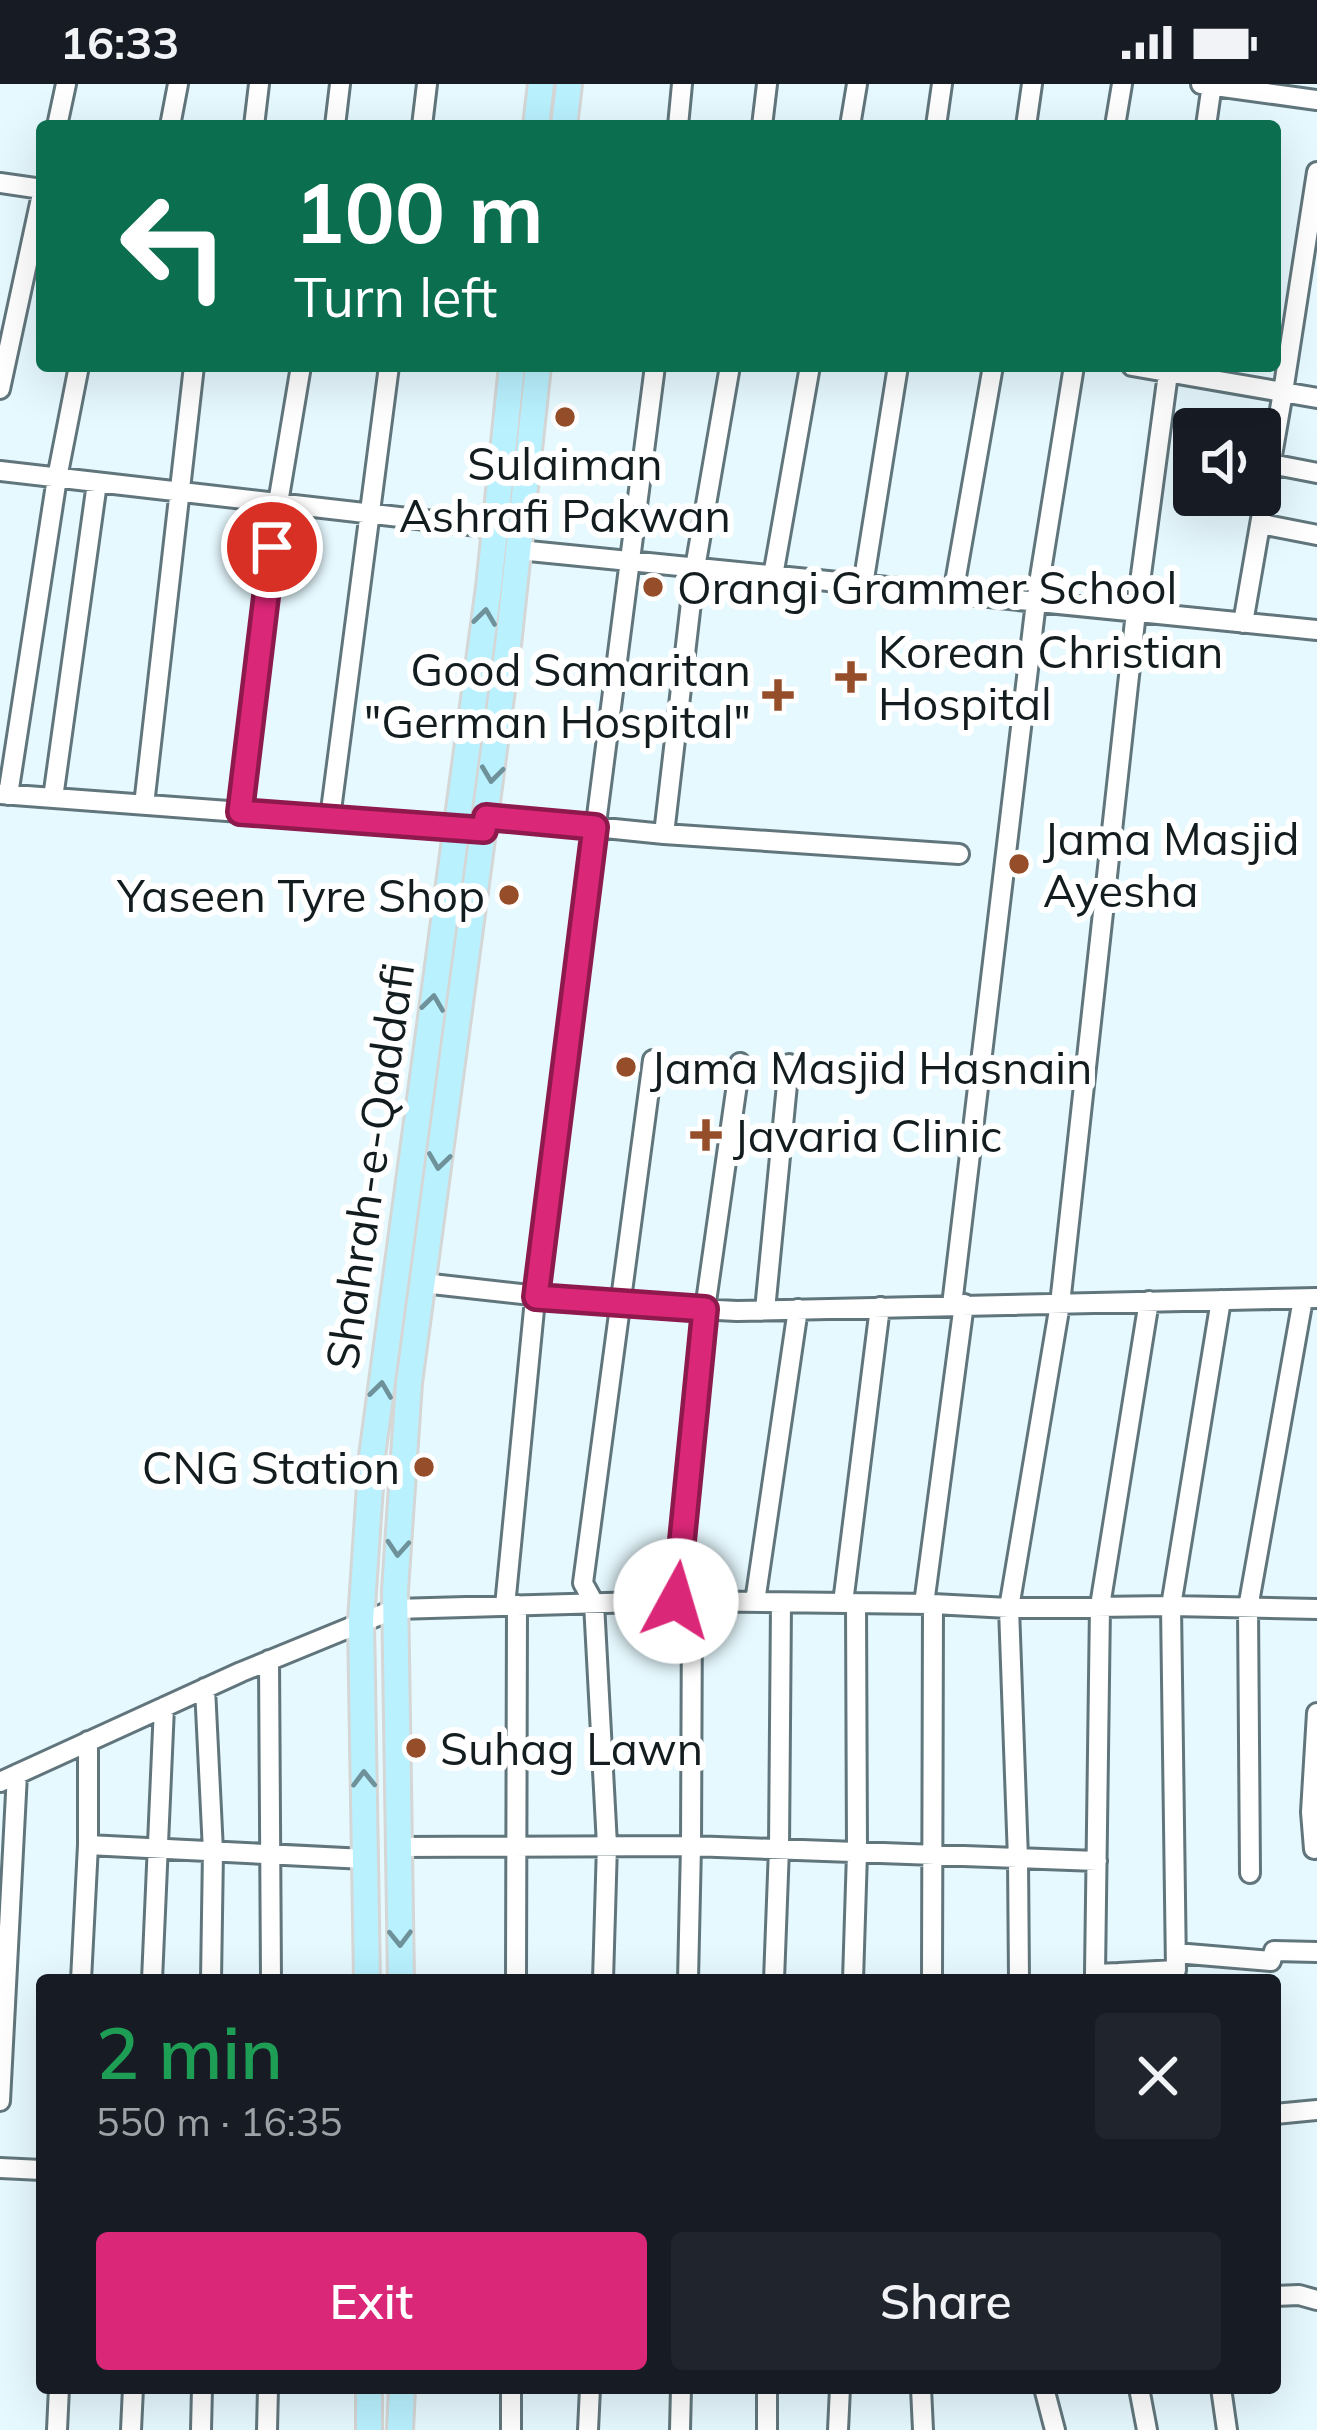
<!DOCTYPE html>
<html lang="en">
<head>
<meta charset="utf-8">
<style>
	:root { --surface:#171b24; --page:#20242c; --text:#f1f3f6; --muted:#9ea1a6; --accent:#db2777 }
	body { margin:0; font-family:Mulish,sans-serif; background:var(--page); color:var(--text); height:100vh; display:flex; flex-direction:column; font-size:45px; white-space:nowrap }
	* { box-sizing:border-box; margin:0 }
	p { font-size:39px; color:var(--muted) }
	.icon { flex:none; width:66px; height:66px; fill:none; stroke:currentColor; stroke-width:2; stroke-linecap:round; stroke-linejoin:round }
	.map { position:relative; flex:1; overflow:hidden }
	.panel { position:absolute; left:36px; top:1890px; width:1245px; height:420px; display:flex; flex-direction:column; background:var(--surface); border-radius:12px; box-shadow:0 12px 48px #0002 }
	.panel>* { flex:none }
	.guide { position:absolute; left:36px; top:36px; width:1245px; height:252px; border-radius:12px; box-shadow:0 12px 48px #0002; background:#0b6e4f; color:#fff; overflow:hidden }
	.tools { position:absolute; left:1173px; top:324px; display:grid; gap:24px }
	.tools a { display:grid; place-items:center; width:108px; height:108px; border-radius:12px; background:var(--surface); box-shadow:0 12px 48px #0002; font-size:60px }
	.pin { position:absolute; display:grid; place-items:center; width:102px; height:102px; color:#fff; margin:-51px; border:6px solid #fff; border-radius:50%; box-shadow:0 3px 12px #0007 }
	.me { position:absolute; width:132px; margin:-66px; rotate:6deg; stroke-linejoin:round; filter:drop-shadow(0 0 9px #0008) }
	.turn { display:flex; align-items:center; gap:42px; height:252px; padding:0 60px; font-size:54px }
	.turn .icon { width:156px; height:156px; stroke-width:2.5 }
	.turn b { display:block; font-size:84px; line-height:102px }
	.round { display:grid; place-items:center; flex:none; width:126px; height:126px; border-radius:12px; background:var(--page) }
	.overview { display:flex; align-items:center; justify-content:space-between; height:204px; padding:0 60px }
	h1 { font-size:72px; font-weight:600; line-height:90px; color:#1e9e55 }
	.button { display:flex; gap:24px; margin-top:auto; padding:24px 60px }
	.button a { flex:1; height:138px; border-radius:12px; background:var(--accent); color:#fff; font-size:48px; font-weight:600; line-height:138px; text-align:center }
	.button a+a { background:var(--page); color:var(--text) }
	.status { display:flex; justify-content:space-between; align-items:center; height:84px; padding:0 60px; background:var(--surface); direction:ltr }
	.status svg { height:33px; fill:currentColor }
	.map>svg:first-child { display:block }
	.lines { fill:none; stroke-linecap:round; stroke-linejoin:round }
	.minor-casing { stroke:#61767c; stroke-width:24 }
	.major-casing { stroke:#d5d6d6; stroke-width:30 }
	.minor { stroke:#fff; stroke-width:18 }
	.major { stroke:#b9f1ff; stroke-width:24 }
	.oneway { stroke:#6e919a }
	.route-casing { stroke:#8e194d; stroke-width:30 }
	.route { stroke:#db2777; stroke-width:21 }
	.poi-dot { fill:#954e29; stroke:#fff; stroke-width:4.5 }
	.labels { text-anchor:middle; dominant-baseline:central; stroke-width:12; stroke-linejoin:round; paint-order:stroke }
	.poi-label { font-size:45px; fill:#131c1e; stroke:#fff; text-anchor:start }
	.street-label { font-size:45px; fill:#131c1e; stroke:#fff }
</style>
</head>
<body>
<div class="status"><b>16:33</b><svg viewBox="0 0 49 12"><path d="M0 12V9h3v3zM5 12V6h3v6zM10 12V3h3v9zM15 12V0h3v12zM26 1h20v11H26zM47 4h2v5h-2z"/></svg></div>
<div class="map">
<svg width="1317" height="2346" viewBox="0 0 1317 2346">
	<rect width="100%" height="100%" fill="#e6f9ff"/>
	<g class="lines">
		<defs>
			<path id="minor" d="M1201,0L1317,16
				M57,42L66,0
				M170,42L178,0
				M254,42L259,0
				M335,42L340,0
				M422,42L427,0
				M678,42L682,0
				M762,42L767,0
				M850,42L857,0
				M936,42L942,0
				M1026,42L1032,0
				M1115,42L1122,0
				M1206,42L1212,0
				M0,99L42,105
				M1132,282L1317,314
				M0,305L42,110
				M1271,380L1317,389
				M0,387L495,444
				M1261,440L1317,451
				M519,466L1317,546
				M773,492L810,282
				M863,501L898,282
				M953,510L993,282
				M1243,539L1283,308L1317,88
				M0,710L468,745
				M8,711L57,394L79,282
				M53,714L97,399
				M144,721L194,282
				M240,728L278,419L301,282
				M486,732L664,750L959,770
				M330,734L389,282
				M664,750L695,484L730,282
				M423,1199L619,1221L737,1227L1317,1214
				M952,1221L1036,518L1074,282
				M765,1226L789,980
				M676,1517L705,1225L740,979
				M755,1518L798,1225
				M843,1519L880,1223
				M924,1520L964,1220
				M505,1522L536,1205L655,282
				M269,1576L271,1896
				M205,1604L213,1767L211,1896
				M0,1698L241,1588L395,1525L676,1517L933,1520L1009,1524L1171,1522L1317,1525
				M88,1761L365,1775
				M399,1763L691,1762L1097,1777
				M1314,1765L1311,1728L1317,1629
				M1250,1789L1248,1524L1303,1215
				M1176,1869L1271,1877L1274,1867L1317,1868
				M1119,1889L1176,1886L1171,1522L1221,1216
				M81,1896L88,1761V1657
				M152,1896L164,1623
				M516,1896L517,1521
				M603,1896L607,1761L594,1519L583,1499L653,976
				M688,1896L691,1762L692,1518
				M774,1896L779,1764L781,1519
				M853,1896L857,1769L856,1519
				M932,1896L933,1520
				M1019,1896L1018,1775L1009,1524L1060,1220L1136,528L1169,282
				M1120,1896L1119,1889L1095,1890L1100,1522L1149,1217
				M0,2017L17,1690
				M1275,2030L1317,2026
				M0,2084L42,2086
				M1275,2212L1299,2211L1317,2216
				M767,2304V2346
				M921,2304L923,2346
				M1044,2304L1055,2346
				M1139,2304L1147,2346
				M1221,2304L1227,2346
				M57,2346L59,2304
				M131,2346L133,2304
				M201,2346L202,2304
				M267,2346L268,2304
				M511,2346V2304
				M588,2346L590,2304
				M680,2346L681,2304
				M838,2346L840,2304"/>
			<path id="major" d="M536,42L541,0
				M564,42L569,0
				M367,1896L361,1537L372,1372L489,503L512,282
				M401,1896L395,1506L409,1299L508,561L538,282
				M369,2346V2304
				M400,2346L402,2304"/>
		</defs>
		<use href="#minor" class="minor-casing"/>
		<use href="#major" class="major-casing"/>
		<use href="#minor" class="minor"/>
		<use href="#major" class="major"/>
	</g>
	<defs><path id="oneway-chevron" d="M-2-3.5L2.5 0L-2 3.5" fill="none" stroke-width="1.6" stroke-linecap="round" stroke-linejoin="round" transform="scale(3)"/></defs>
	<g class="oneway">
		<use href="#oneway-chevron" transform="translate(485 533) rotate(-82)"/>
		<use href="#oneway-chevron" transform="translate(492 690) rotate(97)"/>
		<use href="#oneway-chevron" transform="translate(433 919) rotate(-82)"/>
		<use href="#oneway-chevron" transform="translate(439 1077) rotate(98)"/>
		<use href="#oneway-chevron" transform="translate(381 1306) rotate(-82)"/>
		<use href="#oneway-chevron" transform="translate(398 1464) rotate(94)"/>
		<use href="#oneway-chevron" transform="translate(364 1695) rotate(-91)"/>
		<use href="#oneway-chevron" transform="translate(400 1854) rotate(89)"/>
	</g>
	<g class="lines">
		<defs>
			<path id="route" d="M272,463L240,728L484,746L486,733L595,743L536,1213L705,1225L676,1517"/>
		</defs>
		<use href="#route" class="route-casing"/>
		<use href="#route" class="route"/>
	</g>
	<g class="poi-dot">
		<circle cx="565" cy="333" r="12"/>
		<circle cx="653" cy="503" r="12"/>
		<path d="M845 575h12v12h12v12h-12v12h-12v-12h-12v-12h12z"/>
		<path d="M772 593h12v12h12v12h-12v12h-12v-12h-12v-12h12z"/>
		<circle cx="1019" cy="780" r="12"/>
		<circle cx="509" cy="811" r="12"/>
		<circle cx="626" cy="983" r="12"/>
		<path d="M700 1033h12v12h12v12h-12v12h-12v-12h-12v-12h12z"/>
		<circle cx="424" cy="1383" r="12"/>
		<circle cx="416" cy="1664" r="12"/>
	</g>
	<g class="labels">
		<g class="poi-label">
			<text x="565" y="379" text-anchor="middle">Sulaiman<tspan x="565" dy="52">Ashrafi Pakwan</tspan></text>
			<text x="677" y="503">Orangi Grammer School</text>
			<text x="878" y="567">Korean Christian<tspan x="878" dy="52">Hospital</tspan></text>
			<text x="751" y="585" text-anchor="end">Good Samaritan<tspan x="751" dy="52">"German Hospital"</tspan></text>
			<text x="1043" y="754">Jama Masjid<tspan x="1043" dy="52">Ayesha</tspan></text>
			<text x="485" y="811" text-anchor="end">Yaseen Tyre Shop</text>
			<text x="650" y="983">Jama Masjid Hasnain</text>
			<text x="733" y="1051">Javaria Clinic</text>
			<text x="400" y="1383" text-anchor="end">CNG Station</text>
			<text x="440" y="1664">Suhag Lawn</text>
		</g>
		<g class="street-label">
			<text transform="translate(369 1082) rotate(-82)">Shahrah-e-Qaddafi</text>
		</g>
	</g>
</svg>
<div class="tools">
<a><svg class="icon" aria-label="sound" viewBox="0 0 24 24"><path d="M4 9h4l5-4v14l-5-4H4zM17 9q2 3 0 6"/></svg></a>
</div>
<div class="pin" style="left:272px;top:463px;background:#d93025"><svg class="icon" aria-label="arrive" viewBox="0 0 24 24"><path d="M6 21V4h12l-3 4 3 4H6"/></svg></div>
<svg class="me" style="left:676px;top:1517px" viewBox="-20 -20 40 40"><circle r="19" fill="#fff"/><path d="M0-13L10 11 0 6-10 11z" fill="#db2777"/></svg>
<div class="guide">
<div class="turn"><svg class="icon" aria-label="left" viewBox="0 0 24 24"><path d="M17 20v-9H6M10 6l-5 5 5 5"/></svg><div><b>100 m</b>Turn left</div></div>
</div>
<section class="panel">
<div class="overview"><div><h1>2 min</h1><p>550 m · 16:35</p></div><a class="round"><svg class="icon" aria-label="close" viewBox="0 0 24 24"><path d="M6 6l12 12M18 6L6 18"/></svg></a></div>
<div class="button"><a>Exit</a><a>Share</a></div>
</section>
</div>
</body>
</html>
